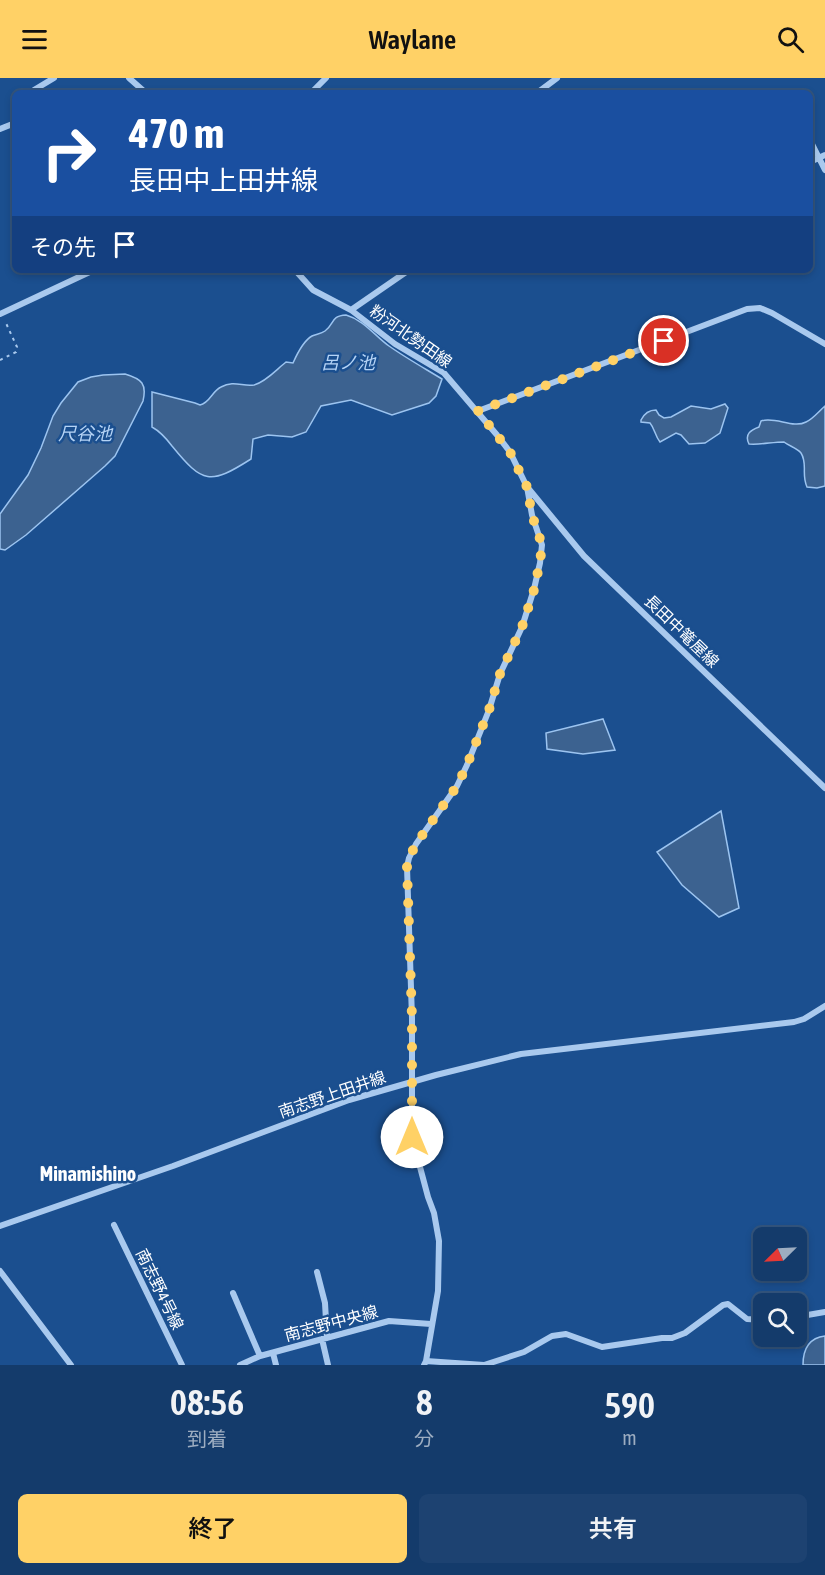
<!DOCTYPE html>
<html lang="ja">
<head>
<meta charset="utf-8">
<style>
	:root { --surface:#143b6b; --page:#1d4271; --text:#f1f3f6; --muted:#9dadc1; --line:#33557e; --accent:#ffd166 }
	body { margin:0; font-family:"Asap Condensed","Noto Sans JP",sans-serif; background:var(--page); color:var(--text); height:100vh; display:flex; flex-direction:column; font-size:22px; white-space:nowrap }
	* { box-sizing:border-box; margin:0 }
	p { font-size:20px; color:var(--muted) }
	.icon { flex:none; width:33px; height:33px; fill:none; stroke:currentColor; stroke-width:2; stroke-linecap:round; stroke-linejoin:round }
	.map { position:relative; height:1287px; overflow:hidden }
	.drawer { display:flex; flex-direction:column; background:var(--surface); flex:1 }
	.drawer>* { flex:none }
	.top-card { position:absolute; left:12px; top:12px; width:801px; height:183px; border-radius:9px; box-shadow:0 3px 9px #0003,0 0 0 2px var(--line); background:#1a4fa0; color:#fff; overflow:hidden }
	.needle { width:39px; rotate:246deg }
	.buttons { position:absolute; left:753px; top:1149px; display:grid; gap:12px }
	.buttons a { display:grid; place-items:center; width:54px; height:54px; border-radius:9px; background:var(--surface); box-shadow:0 3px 9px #0003,0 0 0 2px var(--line); font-size:30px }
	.pin { position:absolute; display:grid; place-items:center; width:51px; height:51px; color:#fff; margin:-26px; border:3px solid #fff; border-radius:50%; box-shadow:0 2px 6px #0007 }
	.me { position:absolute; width:66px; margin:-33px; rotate:0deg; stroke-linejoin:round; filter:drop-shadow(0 0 4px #0008) }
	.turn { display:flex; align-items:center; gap:21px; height:126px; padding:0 18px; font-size:27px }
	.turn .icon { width:78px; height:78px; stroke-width:2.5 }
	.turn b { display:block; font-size:42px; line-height:51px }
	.then { display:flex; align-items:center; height:57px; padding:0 18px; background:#0003; gap:12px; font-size:22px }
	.eta { display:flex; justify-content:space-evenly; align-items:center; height:102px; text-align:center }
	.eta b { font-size:36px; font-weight:600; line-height:42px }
	.action { display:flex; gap:12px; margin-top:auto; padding:12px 18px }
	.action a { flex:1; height:69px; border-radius:9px; background:var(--accent); color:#111; font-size:24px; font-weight:600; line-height:69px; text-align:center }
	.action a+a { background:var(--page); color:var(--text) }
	header { display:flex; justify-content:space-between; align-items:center; height:78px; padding:0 18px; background:var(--accent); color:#111; font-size:27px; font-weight:600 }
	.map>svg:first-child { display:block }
	.water { fill:#3c6290; stroke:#9cc4f0; stroke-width:1.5 }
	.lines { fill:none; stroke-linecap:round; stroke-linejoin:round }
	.path { stroke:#a9c9ee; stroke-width:2; stroke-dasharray:3 4.5; stroke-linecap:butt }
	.street { stroke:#a9c9ee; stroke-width:6 }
	.route { stroke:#ffd166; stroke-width:10; stroke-dasharray:0 18 }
	.labels { text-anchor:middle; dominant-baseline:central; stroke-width:5; stroke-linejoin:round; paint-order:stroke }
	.street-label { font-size:16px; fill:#fff; stroke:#1b4f8f }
	.water-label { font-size:18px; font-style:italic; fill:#b5d3f5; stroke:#1b4f8f }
	.quarter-label { font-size:20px; font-weight:bold; fill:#fff; stroke:#1b4f8f }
</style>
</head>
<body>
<header><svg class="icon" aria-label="menu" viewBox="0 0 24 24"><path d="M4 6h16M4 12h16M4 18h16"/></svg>Waylane<svg class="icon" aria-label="search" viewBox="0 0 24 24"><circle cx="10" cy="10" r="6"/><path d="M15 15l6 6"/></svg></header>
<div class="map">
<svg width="825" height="1287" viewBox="0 0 825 1287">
	<rect width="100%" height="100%" fill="#1b4f8f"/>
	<path class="water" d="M346,237C364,242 375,258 389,268C406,280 424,290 442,301L436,318L429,325L392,337L351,322L321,328L306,354L292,359L268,357L253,361L251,381C210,407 203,406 172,368C166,360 161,354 152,349V314L195,325L200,327C210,325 212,313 221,309C234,302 243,309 254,307C266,304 277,291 286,284L293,285C297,276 303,263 312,258C316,256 321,256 325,253C335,246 330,238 346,237Z
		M125,296C142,301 147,306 143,323L115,378L105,388L26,457L5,472L0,471V436L28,397L41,370L53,338L61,325L78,304L91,299L103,297Z
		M725,326L728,330L720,355L705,365L689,366L681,357L676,355L660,364C655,358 655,351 650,345L641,344V342C644,336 648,332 656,332L659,337L664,340L671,339L691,328L711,331Z
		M825,328V408L817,410L807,409C801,396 808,386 801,375C797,370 789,368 784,364C772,364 761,367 749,366C744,356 751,352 759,349L761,343C775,338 793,351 806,344C813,341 819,333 825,328Z
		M603,641L615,672L583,676L547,671L546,655Z
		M721,733L739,830L719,839L682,807L657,774Z
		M825,1258V1287H803C803,1272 808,1260 825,1258Z"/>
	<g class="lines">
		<path class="path" d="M0,282L16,274L17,269L5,243"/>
		<path class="street" d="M129,0L146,15
			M32,15L34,12L54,0
			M311,15L326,0
			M537,15L557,0
			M0,51L15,45
			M810,62L825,92
			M810,84L825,77
			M295,192L313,212L351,232L395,266L444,295L497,357L510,374L527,409L532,437L542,467L540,485L534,511L522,549L500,596L489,632L467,687L457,708L416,766L409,780L407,789L412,940V1059L428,1119L434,1135L439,1163L438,1213L426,1283L424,1287
			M351,232L409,192
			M0,236L94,192
			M478,333L747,231L760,230L772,235L825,266
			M528,410L584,478L825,710
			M114,1147L182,1287
			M0,1148L173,1088L349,1022L436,997L521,976L794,944L804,941L825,928
			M0,1193L71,1287
			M317,1194L325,1225L327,1260
			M233,1215L260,1278
			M796,1239L825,1234
			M322,1261L328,1287
			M273,1275L276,1287
			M426,1283L484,1287L524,1274L552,1258L566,1256L602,1269L662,1260H672L685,1255L723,1227L728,1226L747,1241L764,1242
			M240,1287L260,1278L389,1243L431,1246"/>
	</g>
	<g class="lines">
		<path class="route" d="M412,1059V940L407,789L409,780L416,766L457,708L467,687L489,632L500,596L522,549L534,512L540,484L542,467L532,437L527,409L510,374L478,333L664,263"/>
	</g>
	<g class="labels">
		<g class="street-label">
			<text transform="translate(411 258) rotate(35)">粉河北勢田線</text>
			<text transform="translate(682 553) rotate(44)">長田中篭屋線</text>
			<text transform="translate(332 1016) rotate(-19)">南志野上田井線</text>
			<text transform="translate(160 1211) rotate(64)">南志野4号線</text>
			<text transform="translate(331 1245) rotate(-15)">南志野中央線</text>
		</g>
		<g class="water-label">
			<text x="348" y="284">呂ノ池</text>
			<text x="85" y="355">尺谷池</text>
		</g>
		<g class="quarter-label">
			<text x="88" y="1095">Minamishino</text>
		</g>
	</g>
</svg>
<div class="buttons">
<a><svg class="needle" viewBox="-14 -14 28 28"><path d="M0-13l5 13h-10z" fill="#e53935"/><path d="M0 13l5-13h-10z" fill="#9dadc1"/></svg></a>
<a><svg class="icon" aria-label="search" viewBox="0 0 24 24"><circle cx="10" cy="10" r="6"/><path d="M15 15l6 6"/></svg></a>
</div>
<div class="pin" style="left:664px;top:263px;background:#d93025"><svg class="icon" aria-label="arrive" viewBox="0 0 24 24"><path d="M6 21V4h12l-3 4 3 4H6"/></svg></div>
<svg class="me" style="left:412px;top:1059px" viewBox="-20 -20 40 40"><circle r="19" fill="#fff"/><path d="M0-13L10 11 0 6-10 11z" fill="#ffd166"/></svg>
<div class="top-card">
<div class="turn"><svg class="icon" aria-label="right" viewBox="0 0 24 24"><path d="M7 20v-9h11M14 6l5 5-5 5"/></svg><div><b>470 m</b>長田中上田井線</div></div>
<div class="then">その先<svg class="icon" aria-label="arrive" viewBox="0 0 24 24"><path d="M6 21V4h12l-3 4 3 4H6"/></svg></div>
</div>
</div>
<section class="drawer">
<div class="eta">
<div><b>08:56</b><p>到着</p></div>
<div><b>8</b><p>分</p></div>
<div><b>590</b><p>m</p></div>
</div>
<div class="action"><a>終了</a><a>共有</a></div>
</section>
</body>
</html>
